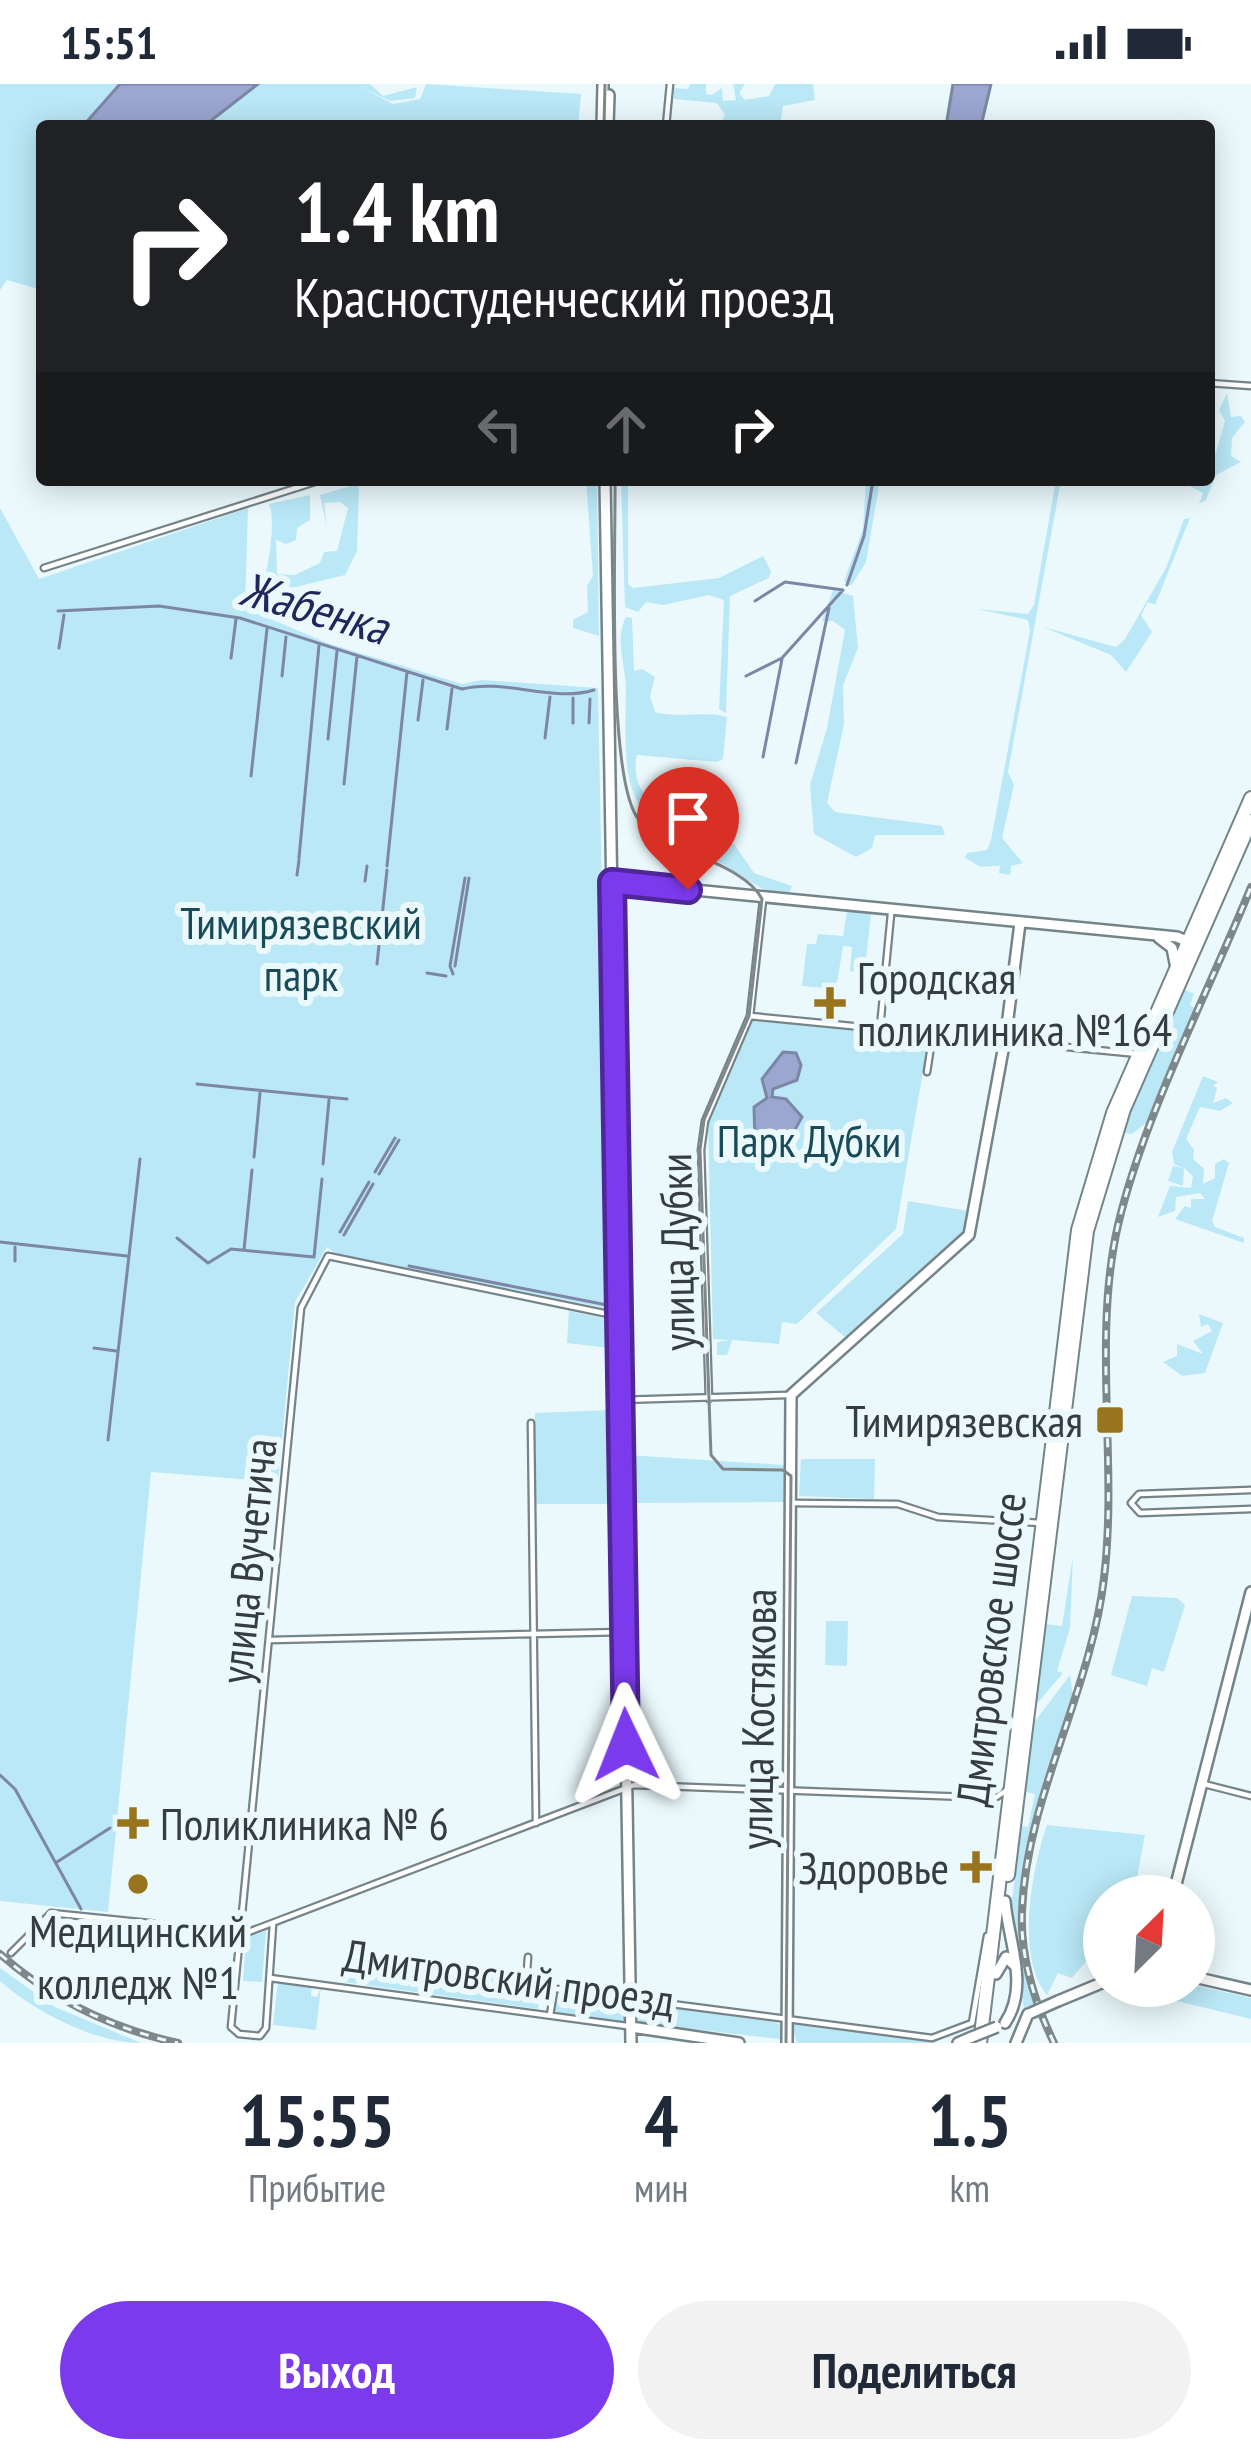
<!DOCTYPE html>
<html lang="ru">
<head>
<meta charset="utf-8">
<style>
	:root { --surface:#fff; --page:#f2f2f3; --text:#1f2937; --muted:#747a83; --accent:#7c3aed }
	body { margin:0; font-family:"PT Sans Narrow",sans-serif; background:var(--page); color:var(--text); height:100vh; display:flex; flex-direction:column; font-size:45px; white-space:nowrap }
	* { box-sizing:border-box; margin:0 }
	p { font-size:39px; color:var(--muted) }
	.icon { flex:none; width:66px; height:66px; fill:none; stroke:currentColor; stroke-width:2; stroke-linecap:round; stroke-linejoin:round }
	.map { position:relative; height:1959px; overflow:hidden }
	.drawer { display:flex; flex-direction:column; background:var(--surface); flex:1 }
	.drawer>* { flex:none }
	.guide { position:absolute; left:36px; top:36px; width:1179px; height:366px; border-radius:12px; box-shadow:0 6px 30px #0003; background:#202124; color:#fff; overflow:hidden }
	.needle { width:78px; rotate:24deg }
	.controls { position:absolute; left:1083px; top:1791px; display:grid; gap:24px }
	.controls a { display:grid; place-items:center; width:132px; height:132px; border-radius:50%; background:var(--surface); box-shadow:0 6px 30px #0003; font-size:60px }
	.pin { position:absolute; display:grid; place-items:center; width:102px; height:102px; color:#fff; margin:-123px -51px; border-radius:50% 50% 50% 0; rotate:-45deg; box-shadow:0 0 12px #0007 }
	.pin .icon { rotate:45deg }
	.me { position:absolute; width:132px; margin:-66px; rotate:358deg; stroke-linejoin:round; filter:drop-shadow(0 0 9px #0008) }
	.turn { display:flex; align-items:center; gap:42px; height:252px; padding:0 60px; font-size:54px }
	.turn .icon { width:156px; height:156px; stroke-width:2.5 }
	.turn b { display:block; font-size:84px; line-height:102px }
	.lanes { display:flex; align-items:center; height:114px; padding:0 60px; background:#0003; justify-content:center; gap:60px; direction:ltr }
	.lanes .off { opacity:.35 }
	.eta { display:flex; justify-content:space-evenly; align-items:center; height:204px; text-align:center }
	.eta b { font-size:72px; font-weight:600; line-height:84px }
	.cta { display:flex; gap:24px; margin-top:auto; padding:24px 60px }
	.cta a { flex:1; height:138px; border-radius:72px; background:var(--accent); color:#fff; font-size:48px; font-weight:600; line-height:138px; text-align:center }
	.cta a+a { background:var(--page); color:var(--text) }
	.status { display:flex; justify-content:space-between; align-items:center; height:84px; padding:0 60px; background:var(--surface); direction:ltr }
	.status svg { height:33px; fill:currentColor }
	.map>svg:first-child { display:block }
	.green { fill:#bae8f7 }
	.water { fill:#9ba6d1; stroke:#7d86a5; stroke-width:3 }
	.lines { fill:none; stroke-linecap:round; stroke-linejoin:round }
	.stream { stroke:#7d86a5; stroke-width:3 }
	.street-casing { stroke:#758489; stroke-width:9 }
	.secondary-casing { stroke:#758489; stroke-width:14 }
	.primary-casing { stroke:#758489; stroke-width:16 }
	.street { stroke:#fff; stroke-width:4.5 }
	.secondary { stroke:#fff; stroke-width:9 }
	.primary { stroke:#fff; stroke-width:12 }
	.tram { stroke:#7e888a; stroke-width:3 }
	.rail-casing { stroke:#7e888a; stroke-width:8 }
	.rail { stroke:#ebf9fd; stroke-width:3; stroke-dasharray:9; stroke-linecap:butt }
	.secondary-bridge-casing { stroke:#758489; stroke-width:14; stroke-linecap:butt }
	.secondary-bridge { stroke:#fff; stroke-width:9 }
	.route-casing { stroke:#51269a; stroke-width:30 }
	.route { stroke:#7c3aed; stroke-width:21 }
	.poi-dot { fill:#98741e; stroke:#ebf9fd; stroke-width:4.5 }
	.labels { text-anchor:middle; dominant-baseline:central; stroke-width:12; stroke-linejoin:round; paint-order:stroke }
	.park-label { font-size:45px; fill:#194a57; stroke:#ebf9fd }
	.poi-label { font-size:45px; fill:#363d3f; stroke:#ebf9fd; text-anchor:start }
	.street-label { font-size:45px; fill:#363d3f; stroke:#ebf9fd }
	.water-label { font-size:48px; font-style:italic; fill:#20275b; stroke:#ebf9fd }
</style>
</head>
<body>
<div class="status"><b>15:51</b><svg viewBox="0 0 49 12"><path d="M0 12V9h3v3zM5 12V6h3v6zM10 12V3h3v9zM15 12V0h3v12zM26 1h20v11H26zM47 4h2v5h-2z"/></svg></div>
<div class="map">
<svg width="1251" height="1959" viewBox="0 0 1251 1959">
	<rect width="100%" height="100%" fill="#ebf9fd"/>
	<path class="green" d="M0,0H370L383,12L417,3L415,14L390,17L358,1L393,20L420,15L426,0L581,10L578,42H42V206L7,196L0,206Z
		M690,0H706V10L712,11L722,4L723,17L736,16L733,0H745L739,9L745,16L769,12L775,0H813L815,16L783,22L780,42H719L725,31L717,19L674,15L673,4L688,5Z
		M1227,309L1231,333L1241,332L1245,338L1232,354L1231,372L1241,378L1216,391L1206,416L1199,420L1203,409L1184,399L1194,396L1206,403L1225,337L1219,326Z
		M586,396H597L599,552L573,544V536L588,528L587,502L593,492Z
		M621,396H628V500L633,504L719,494L763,472L771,487L769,494L730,512L726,629L719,625L724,516L709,511L663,521L646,518L638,528L625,523Z
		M866,396H880L866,478L851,502L844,497L863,445Z
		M1056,396H1061L1008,688L1014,701L1002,754L1023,779L1011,782L1010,791L999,789L1000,782L1007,781L981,783L965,774L967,769L987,766L991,756L1030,547L1028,536L977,525L1028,530L1034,521Z
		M354,401L359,403L357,467L345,491L271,509L262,501C269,485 276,434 269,420L310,411V436L297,444L296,456L286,460L276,456L277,490L295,491L320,479L324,468L337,467L348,424L340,418L324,419L327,444L320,411Z
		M0,424L39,495L248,424L245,524L327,559L462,600L481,596L598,604L610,1225L336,1170L327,1163L295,1218L278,1398L151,1388L108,1828L0,1817Z
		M1190,434L1155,521L1148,518L1141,531L1152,548L1126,588L1111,571L1043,543L1116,563L1125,555L1166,484L1184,435Z
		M833,506L853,512L858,564L843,601L844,640L827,719L835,728L942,742L945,751H875L872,764L856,773L814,750L810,701L827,644L845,546L833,537H822Z
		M626,533L632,534L634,587L642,585L655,593L650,612L655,628C681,635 706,626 727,633L723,675L717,678L637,671C626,720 682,738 712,764L734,760L754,789L792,802L788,812C763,811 744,791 722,780C622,731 624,711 626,606C626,581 614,556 626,533Z
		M847,827L871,830L865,884L850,888L852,863L843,862L836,905L802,902L807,860H816L818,850L843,852Z
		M1184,905L1194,910L1190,921L1198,925L1149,1037L1132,1050L1120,1048Z
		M752,936L929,952L896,1145L797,1240L782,1238L779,1260L732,1256L727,1271H717V1258L730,1256L713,1255L708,1037Z
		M1203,992L1218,998L1213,1002L1217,1004L1213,1019L1226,1014L1233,1019L1220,1027L1200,1023L1186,1055L1194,1066L1193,1075L1204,1085L1203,1100L1215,1094V1080L1224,1075L1229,1079L1212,1137L1215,1143L1244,1154V1159L1175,1135L1185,1122L1191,1124V1115H1205L1200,1109L1176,1113L1175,1127L1158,1133L1170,1102L1191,1104L1193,1092L1184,1084L1183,1102L1168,1097L1173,1082L1183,1084L1174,1080L1172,1068Z
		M908,1117L968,1127L965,1146L846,1254L816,1229L903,1150Z
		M569,1227L610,1236V1264L567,1259Z
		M1199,1230L1223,1239L1205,1289L1182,1292L1163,1278L1177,1272V1260L1203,1270L1193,1257L1212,1247L1208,1240L1201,1243Z
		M610,1326L612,1420H533L535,1329Z
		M627,1371L784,1381V1418L636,1419L628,1415Z
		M875,1375L874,1415L799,1412L801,1375Z
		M1073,1472L1070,1544L1057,1587L1063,1589L1035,1622L1045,1540L1062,1542Z
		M1132,1512L1177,1514L1185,1521L1164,1588L1152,1584L1147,1602L1111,1591Z
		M826,1537H848L847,1582L825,1581Z
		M1070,1591L1073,1612C1044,1713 1000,1816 1035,1921L1024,1924L1009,1839L1022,1742L1028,1743L1035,1710L1026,1708L1033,1640Z
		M1047,1741L1145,1751L1136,1799L1159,1806L1158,1812H1104V1871L1087,1876L1072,1894L1058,1889L1047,1911C1015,1872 1032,1785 1047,1741Z
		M266,1847L262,1898L243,1897L246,1854Z
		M352,1868L523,1892V1905L543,1906L548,1916L539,1917L538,1925L343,1898L346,1875Z
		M0,1884L55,1923L141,1959C93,1959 31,1925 0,1897Z
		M278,1898L312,1902L311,1912L317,1913L321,1903L316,1946L273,1941Z
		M1194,1901L1251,1914V1935L1115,1902Z
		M556,1909L625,1919L626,1939L554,1928Z
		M639,1919L774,1938L780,1941V1955L638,1939Z
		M798,1939L938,1959H797L792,1942Z"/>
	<path class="water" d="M120,0H258L204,42H83Z
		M953,0H991L981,42H946Z
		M783,968L796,969L801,981L797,996L773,1005L772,1013L786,1015L802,1033L793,1049L763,1064L755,1058L754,1023L767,1014L762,995Z"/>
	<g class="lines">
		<path class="stream" d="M847,501L864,452L873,396
			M58,527L159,522L240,534L462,605C505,594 552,619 594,606
			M59,564L64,531
			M231,574L236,535
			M282,592L286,553
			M746,592L782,574L843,506L785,498L755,517
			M418,636L423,596
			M573,639V614
			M589,639L590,615
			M447,645L452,605
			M545,654L550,613
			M328,655L337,567
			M763,673L782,575
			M796,679L829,524
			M251,692L267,545
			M344,700L357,572
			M299,774L319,561
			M387,782L407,588
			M297,791L299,776
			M365,797L367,782
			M377,880L387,786
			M455,882L469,794
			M427,889L446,892
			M453,890L450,882L465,794
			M197,1000L347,1015
			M254,1073L260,1009
			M323,1080L329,1016
			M375,1088L395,1054
			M379,1090L399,1056
			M340,1148L369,1098
			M344,1151L373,1100
			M177,1154L208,1179L231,1165L314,1173L322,1095
			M0,1158L127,1172
			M244,1166L252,1086
			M15,1177V1163
			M409,1182L607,1221
			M94,1264L116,1267
			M108,1356L140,1075
			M0,1691L15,1705L81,1825
			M57,1778L110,1744"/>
		<defs>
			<path id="street" d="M666,42L670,0
				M1209,299L1251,302
				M44,484L321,396
				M750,932L1138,970
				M880,944L891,830
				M927,988L933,949
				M709,1315L701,1066L705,1037L750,932L763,816
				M619,1316L787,1311
				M531,1339L536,1739
				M1251,1406L1139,1410L1131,1419L1140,1429L1251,1425
				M792,1419L898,1420L938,1433L1041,1439
				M270,1556L623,1548
				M1204,1700L1251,1712
				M273,1840L266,1944L260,1952L239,1950L231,1943L301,1224L328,1172L618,1232
				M11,1869L51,1829L246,1849L634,1701L995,1714L1007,1706
				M528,1873L526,1901L932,1954L972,1939L987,1852
				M270,1894L627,1942
				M550,1931L554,1907"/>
			<path id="secondary" d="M602,42L603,0
				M608,42L609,11
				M605,396L631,1959
				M612,798L1177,853L1191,859
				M1159,854L1172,864L1176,884
				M1173,1812L1251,1508
				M996,1890L1006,1873L1016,1883
				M1194,1893L1251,1906
				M1058,1917L1104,1898
				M1005,1939C1030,1902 1008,1857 1005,1817
				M631,1943L739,1959
				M787,1959L791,1311L969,1151L1006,950L1020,839
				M958,1959L972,1953
				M1016,1959L1028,1930"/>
			<path id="primary" d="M1008,1791L1087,1147L1124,1025L1251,737
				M980,1959L1078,1146L1113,1029L1251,714"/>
		</defs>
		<use href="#street" class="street-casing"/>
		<use href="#secondary" class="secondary-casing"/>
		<use href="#primary" class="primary-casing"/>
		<use href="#street" class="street"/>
		<use href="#secondary" class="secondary"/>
		<use href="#primary" class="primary"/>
		<path class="tram" d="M604,42L605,0
			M615,396C616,458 606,697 639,736C667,768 744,779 762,815L749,932L704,1036L700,1066L711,1371L723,1385L783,1386L791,1392L786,1959"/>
		<defs>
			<path id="rail" d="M0,1870C52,1916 110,1944 178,1959
				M1054,1959C1035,1919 1020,1873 1022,1828C1026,1713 1091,1608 1104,1494C1118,1378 1092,1255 1118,1141C1144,1031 1208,909 1251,803"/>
		</defs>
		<use href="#rail" class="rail-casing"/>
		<use href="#rail" class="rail"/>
		<defs>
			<path id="secondary-bridge" d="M1031,1929L1058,1917
				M972,1953L997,1943"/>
		</defs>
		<use href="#secondary-bridge" class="secondary-bridge-casing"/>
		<use href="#secondary-bridge" class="secondary-bridge"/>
	</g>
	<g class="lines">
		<defs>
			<path id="route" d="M626,1661L612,798L688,806"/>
		</defs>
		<use href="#route" class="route-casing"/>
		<use href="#route" class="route"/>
	</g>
	<g class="poi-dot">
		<path d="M824 901h12v12h12v12h-12v12h-12v-12h-12v-12h12z"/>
		<rect x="1095" y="1321" width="30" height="30" rx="6"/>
		<path d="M127 1721h12v12h12v12h-12v12h-12v-12h-12v-12h12z"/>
		<path d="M970 1765h12v12h12v12h-12v12h-12v-12h-12v-12h12z"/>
		<circle cx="138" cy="1800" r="12"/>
	</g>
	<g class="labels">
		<g class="park-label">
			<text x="301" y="838">Тимирязевский<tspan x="301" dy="52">парк</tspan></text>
			<text x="809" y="1056">Парк Дубки</text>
		</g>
		<g class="poi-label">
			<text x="857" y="893">Городская<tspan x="857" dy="52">поликлиника №164</tspan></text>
			<text x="1083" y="1336" text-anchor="end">Тимирязевская</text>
			<text x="160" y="1739">Поликлиника № 6</text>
			<text x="949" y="1783" text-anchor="end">Здоровье</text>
			<text x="138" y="1846" text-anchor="middle">Медицинский<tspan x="138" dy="52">колледж №1</tspan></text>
		</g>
		<g class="street-label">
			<text transform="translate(676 1168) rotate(-91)">улица Дубки</text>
			<text transform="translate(247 1477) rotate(-84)">улица Вучетича</text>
			<text transform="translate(990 1565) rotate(-83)">Дмитровское шоссе</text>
			<text transform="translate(757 1635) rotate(-89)">улица Костякова</text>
			<text transform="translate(509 1893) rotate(8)">Дмитровский проезд</text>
		</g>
		<g class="water-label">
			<text transform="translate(315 523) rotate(16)">Жабенка</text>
		</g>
	</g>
</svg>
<div class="controls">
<a><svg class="needle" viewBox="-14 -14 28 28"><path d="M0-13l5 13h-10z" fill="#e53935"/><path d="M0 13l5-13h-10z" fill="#747a83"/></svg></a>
</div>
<div class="pin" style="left:688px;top:806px;background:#d93025"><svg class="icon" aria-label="arrive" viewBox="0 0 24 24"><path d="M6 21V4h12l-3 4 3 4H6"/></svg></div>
<svg class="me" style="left:626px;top:1661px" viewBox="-20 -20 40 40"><path d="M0-17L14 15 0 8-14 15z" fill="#7c3aed" stroke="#fff" stroke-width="4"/></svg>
<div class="guide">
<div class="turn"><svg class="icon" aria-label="right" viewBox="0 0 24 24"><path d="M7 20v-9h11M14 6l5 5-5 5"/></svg><div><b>1.4 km</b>Красностуденческий проезд</div></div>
<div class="lanes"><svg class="icon off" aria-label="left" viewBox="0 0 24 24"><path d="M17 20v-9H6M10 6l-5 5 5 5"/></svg><svg class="icon off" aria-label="ahead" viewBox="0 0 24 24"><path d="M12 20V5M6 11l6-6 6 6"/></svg><svg class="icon" aria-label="right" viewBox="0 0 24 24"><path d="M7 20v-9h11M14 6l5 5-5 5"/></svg></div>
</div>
</div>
<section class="drawer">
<div class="eta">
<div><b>15:55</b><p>Прибытие</p></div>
<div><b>4</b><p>мин</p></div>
<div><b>1.5</b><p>km</p></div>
</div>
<div class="cta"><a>Выход</a><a>Поделиться</a></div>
</section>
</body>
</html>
